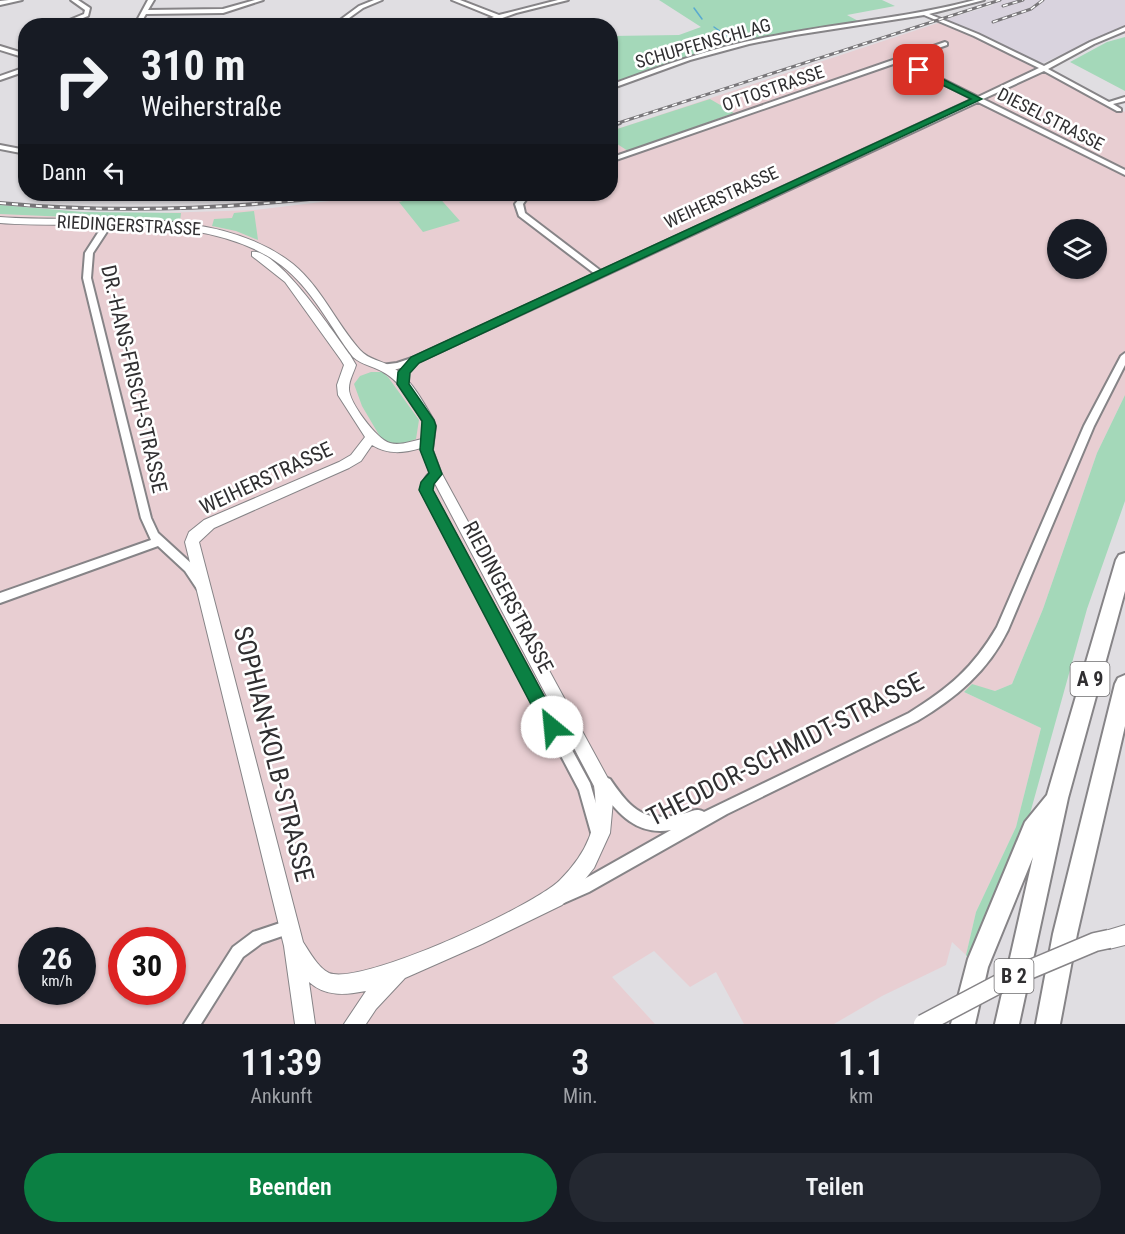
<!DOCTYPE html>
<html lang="de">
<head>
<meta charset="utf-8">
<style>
	:root { --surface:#171b24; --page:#242831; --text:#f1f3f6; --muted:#9ea1a6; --accent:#0b8043 }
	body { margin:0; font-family:"Roboto Condensed",sans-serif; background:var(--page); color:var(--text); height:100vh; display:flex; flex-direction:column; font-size:22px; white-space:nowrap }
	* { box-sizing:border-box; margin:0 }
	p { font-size:20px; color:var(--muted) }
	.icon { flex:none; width:33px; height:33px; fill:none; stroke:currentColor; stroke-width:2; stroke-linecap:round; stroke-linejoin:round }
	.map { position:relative; height:1024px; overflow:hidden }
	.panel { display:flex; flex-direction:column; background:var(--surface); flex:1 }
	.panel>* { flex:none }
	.banner { position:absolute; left:18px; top:18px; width:600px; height:183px; border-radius:24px; box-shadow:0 2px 4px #0004; background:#171b24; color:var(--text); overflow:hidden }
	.buttons { position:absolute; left:1047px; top:219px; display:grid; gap:12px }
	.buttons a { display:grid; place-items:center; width:60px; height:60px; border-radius:50%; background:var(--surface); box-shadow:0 2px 4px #0004; font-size:30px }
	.speed { position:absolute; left:18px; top:927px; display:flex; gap:12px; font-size:30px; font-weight:700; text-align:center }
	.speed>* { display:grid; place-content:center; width:78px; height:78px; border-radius:50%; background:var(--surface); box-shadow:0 2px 4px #0004; line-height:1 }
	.speed small { font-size:15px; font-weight:400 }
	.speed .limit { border:9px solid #d22; background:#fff; color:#111 }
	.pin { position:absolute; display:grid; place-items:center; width:51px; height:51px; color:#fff; margin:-26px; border-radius:12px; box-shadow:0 3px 9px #0006 }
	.me { position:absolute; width:66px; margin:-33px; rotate:332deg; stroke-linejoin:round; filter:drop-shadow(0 0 4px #0008) }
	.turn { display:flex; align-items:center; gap:21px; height:126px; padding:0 24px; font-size:27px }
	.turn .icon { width:78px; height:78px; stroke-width:2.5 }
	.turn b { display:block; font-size:42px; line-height:51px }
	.then { display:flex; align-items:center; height:57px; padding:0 24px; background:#0003; gap:12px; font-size:22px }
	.eta { display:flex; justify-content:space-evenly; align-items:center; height:102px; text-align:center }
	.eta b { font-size:36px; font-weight:600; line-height:42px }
	.primary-button { display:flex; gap:12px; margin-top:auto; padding:12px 24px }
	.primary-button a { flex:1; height:69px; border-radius:36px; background:var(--accent); color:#fff; font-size:24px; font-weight:600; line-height:69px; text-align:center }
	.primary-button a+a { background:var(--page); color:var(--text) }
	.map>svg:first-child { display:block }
	.built { fill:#d9d3de }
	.industrial { fill:#e8ced2; fill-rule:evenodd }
	.green { fill:#a4d8b9 }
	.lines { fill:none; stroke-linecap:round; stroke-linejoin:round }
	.stream { stroke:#59aad0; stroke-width:1.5 }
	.minor-casing { stroke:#868487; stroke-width:4 }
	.major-casing { stroke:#868487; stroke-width:2 }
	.highway-casing { stroke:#868487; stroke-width:4 }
	.minor { fill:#fff; fill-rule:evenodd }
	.major { fill:#fff; fill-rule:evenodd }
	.highway { fill:#fff; fill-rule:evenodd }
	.rail-far1-casing { stroke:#787679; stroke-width:3 }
	.rail-casing { stroke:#787679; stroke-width:4 }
	.rail-far1 { stroke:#fff; stroke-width:1.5; stroke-dasharray:5; stroke-linecap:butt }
	.rail { stroke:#fff; stroke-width:2; stroke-dasharray:6; stroke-linecap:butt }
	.major-bridge-casing { stroke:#868487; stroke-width:21; stroke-linecap:butt }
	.major-bridge { stroke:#fff; stroke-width:18 }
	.route { fill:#0b8043; stroke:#07532c; stroke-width:1.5 }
	.labels { text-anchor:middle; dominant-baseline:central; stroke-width:5; stroke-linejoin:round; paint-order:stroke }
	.far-street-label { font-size:18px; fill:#302f31; stroke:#fff }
	.shield { fill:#fff; stroke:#6e6d6f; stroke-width:1.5 }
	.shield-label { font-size:20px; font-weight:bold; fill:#302f31 }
	.street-label { font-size:21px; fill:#302f31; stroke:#fff }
	.near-street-label { font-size:26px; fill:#302f31; stroke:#fff }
</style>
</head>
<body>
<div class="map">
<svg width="1125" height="1024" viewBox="0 0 1125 1024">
	<rect width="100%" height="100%" fill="#e0dee2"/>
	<path class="built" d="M997,0H1125V26L1043,63L1019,55L943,20L994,5L990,2Z"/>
	<path class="industrial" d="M941,22L1021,59L1125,112V395L1097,453L1043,609L1012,684L995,691L972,685L964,692L1041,728L1016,827L976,912L966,955L952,942L946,965L882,996L834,1024H744L716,972L690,987L654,951L612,977L655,1024H0V210L95,215L255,210L388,194H610L611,131ZM1058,230H1096V268H1058ZM32,940H82V992H32ZM122,940H172V992H122Z"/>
	<path class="green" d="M659,0H882L895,6L847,15L862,23L767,38L668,66L611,87V36L679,35L701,27Z
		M1125,37V91L1070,62L1107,42Z
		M710,99L734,113L628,151L611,140V131Z
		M430,194H436L460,221L423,232L399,202Z
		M0,205L83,212L181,213L180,222L0,214Z
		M254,211L258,240L236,231L212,226L214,219L232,218L234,213Z
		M371,372H382L388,377L419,420L416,439L395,447L382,440L362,406L354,384L360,376Z
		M1125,395V501L1087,609L1026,828L970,961L966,955L976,912L1016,827L1041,728L964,692L972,684L995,691L1012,684L1043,609L1097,453Z"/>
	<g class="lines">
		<path class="stream" d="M694,8L702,19
			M714,27L724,34L746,42"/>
		<defs>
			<path id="minor" d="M9,0H22L0,5V1Z
				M71,0H78L90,8L88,16L68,24L44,26L67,21L84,14L85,10Z
				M148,0H154L148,10L223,9L255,0H263L223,13L146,14L139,26H134Z
				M374,0H382L363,8L338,26H332L359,6Z
				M452,0H460L499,15L558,0H568L516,13L480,26H471L494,17Z
				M975,0H984L929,14L978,34L1044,66L1090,42L1125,27V31L1094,44L1048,69L1109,102L1125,97V101L1113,104L1121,109V111H1117L1044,71L983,99L1125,170V175L978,102L418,362C407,366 390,374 380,367L381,365L397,363L412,358L595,274L519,216L515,204L523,194H530L523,204L525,213L601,271L973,99L899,62L610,162V158L945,42L947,43V45L904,60L978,97L1039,68L974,36L924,15L795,35L749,44L690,60L610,89V85C662,66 714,47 768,37C837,23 907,18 975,0Z
				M0,46L26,54V58L0,50Z
				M26,67V71L0,80V76Z
				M0,145L26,150V154L0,149Z
				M103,225L110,227L93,253L91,278L151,518L158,533L193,565L207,586L205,589L201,591L197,589L185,571L158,546L0,603V593L151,540L141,518L83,278L85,253Z
				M1125,353V365L1094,426L1008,630C988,671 956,698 917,721L727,814L589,892L564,903L559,901L557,896L559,891L579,882L671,830C637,836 618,814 600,789L598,784L600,779L605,777L610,779C632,811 645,824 686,813C693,811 697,808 704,812L909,713C949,688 973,668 997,627L1084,426L1121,356Z
				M436,470L441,474L433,484L431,490L590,783L604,831L602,836L597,838L592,836L579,790L421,490C423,481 427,473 436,470Z
				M289,920L294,922L296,927L294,932L262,943L243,957L201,1024H184L233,947L253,932Z"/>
			<path id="major" d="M0,217C92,224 215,203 293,264C321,287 336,323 360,350C369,360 381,360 392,367C411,378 423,402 434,420L436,426L433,450L442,474L611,784L613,801L610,833L594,868L574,893L562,905L482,944L405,978L376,1009L366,1024H344L366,991C345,995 326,997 309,982L315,1024H295L284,946L185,542L189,532L204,520L339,462L351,455L365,437L338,395L337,385L344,365L341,360L285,282L252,256V252C278,248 335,335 350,355L356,365C354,372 349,380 349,388C348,401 376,439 390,443C400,446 412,441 422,439L424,426L422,421C411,403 402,382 383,372C373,366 362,365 353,357C331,328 314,293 287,270C216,209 86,230 0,223ZM372,445C388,455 404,453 421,448L430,474L594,786C600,824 587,853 560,880C534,906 362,986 329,973C318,968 309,951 303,942L199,542L214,528L349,468L361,461Z
				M1125,925V945L1109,949L1102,946L1099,939L1102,932Z"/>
			<path id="highway" d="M1125,553V591L1068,798L1019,1024H995L1033,857L988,967L975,1024H951L968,959L1025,822L1047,795L1116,560L1119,555Z
				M1125,675V726L1077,934L1060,1024H1036L1053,934L1115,684L1118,678Z"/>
		</defs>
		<use href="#minor" class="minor-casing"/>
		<use href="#major" class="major-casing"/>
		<use href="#highway" class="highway-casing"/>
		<use href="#minor" class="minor"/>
		<use href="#major" class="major"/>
		<use href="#highway" class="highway"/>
		<defs>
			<path id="rail-far1" d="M1003,6L1023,0
				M993,22L1031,9L1043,0
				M615,124L1000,0"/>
			<path id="rail" d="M610,126L620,123
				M0,203C119,214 235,209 353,194"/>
		</defs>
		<use href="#rail-far1" class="rail-far1-casing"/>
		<use href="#rail" class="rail-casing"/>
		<use href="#rail-far1" class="rail-far1"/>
		<use href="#rail" class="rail"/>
		<defs>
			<path id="major-bridge" d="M923,1024L1012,977L1095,942L1109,939"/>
		</defs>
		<use href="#major-bridge" class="major-bridge-casing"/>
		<use href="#major-bridge" class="major-bridge"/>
	</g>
	<path class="route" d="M916,68H921L982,99L419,363L410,373L409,384L434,420L436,426L433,450L442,474L434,484L433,490L558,722L561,727L558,733L552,735L546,733L419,490L421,482L429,473L420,450L422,421L397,384L398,372L411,357L971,99L916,72Z"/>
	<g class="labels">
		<g class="far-street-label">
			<text transform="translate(703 43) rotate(-16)">SCHUPFENSCHLAG</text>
			<text transform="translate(773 88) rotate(-19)">OTTOSTRASSE</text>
			<text transform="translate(1051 119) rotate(27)">DIESELSTRASSE</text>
			<text transform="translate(721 197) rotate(-25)">WEIHERSTRASSE</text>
			<text transform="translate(129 225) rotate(3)">RIEDINGERSTRASSE</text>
		</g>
		<g class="shield">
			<rect x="1070.5" y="662" width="39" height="34" rx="4.5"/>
			<rect x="994.5" y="959" width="39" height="34" rx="4.5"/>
		</g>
		<g class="shield-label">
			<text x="1090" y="679">A 9</text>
			<text x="1014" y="976">B 2</text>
		</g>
		<g class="street-label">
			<text transform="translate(134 379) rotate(77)">DR.-HANS-FRISCH-STRASSE</text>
			<text transform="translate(266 478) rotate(-25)">WEIHERSTRASSE</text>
			<text transform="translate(508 597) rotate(62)">RIEDINGERSTRASSE</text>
		</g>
		<g class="near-street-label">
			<text transform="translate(785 749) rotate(-27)">THEODOR-SCHMIDT-STRASSE</text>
			<text transform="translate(274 754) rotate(76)">SOPHIAN-KOLB-STRASSE</text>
		</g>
	</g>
</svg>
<div class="buttons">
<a><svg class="icon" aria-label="layers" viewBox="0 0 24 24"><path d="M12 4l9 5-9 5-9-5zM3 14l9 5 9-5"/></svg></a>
</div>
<div class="speed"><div>26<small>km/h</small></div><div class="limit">30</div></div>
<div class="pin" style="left:919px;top:70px;background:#d93025"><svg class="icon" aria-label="arrive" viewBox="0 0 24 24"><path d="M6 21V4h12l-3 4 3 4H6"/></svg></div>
<svg class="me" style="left:552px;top:727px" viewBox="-20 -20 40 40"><circle r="19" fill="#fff"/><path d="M0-13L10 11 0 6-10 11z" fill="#0b8043"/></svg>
<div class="banner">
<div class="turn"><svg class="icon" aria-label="right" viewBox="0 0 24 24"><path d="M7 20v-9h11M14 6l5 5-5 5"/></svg><div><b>310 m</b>Weiherstraße</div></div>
<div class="then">Dann<svg class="icon" aria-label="left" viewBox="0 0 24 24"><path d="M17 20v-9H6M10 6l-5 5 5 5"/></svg></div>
</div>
</div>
<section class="panel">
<div class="eta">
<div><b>11:39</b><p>Ankunft</p></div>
<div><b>3</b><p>Min.</p></div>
<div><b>1.1</b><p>km</p></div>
</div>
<div class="primary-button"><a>Beenden</a><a>Teilen</a></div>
</section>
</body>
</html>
